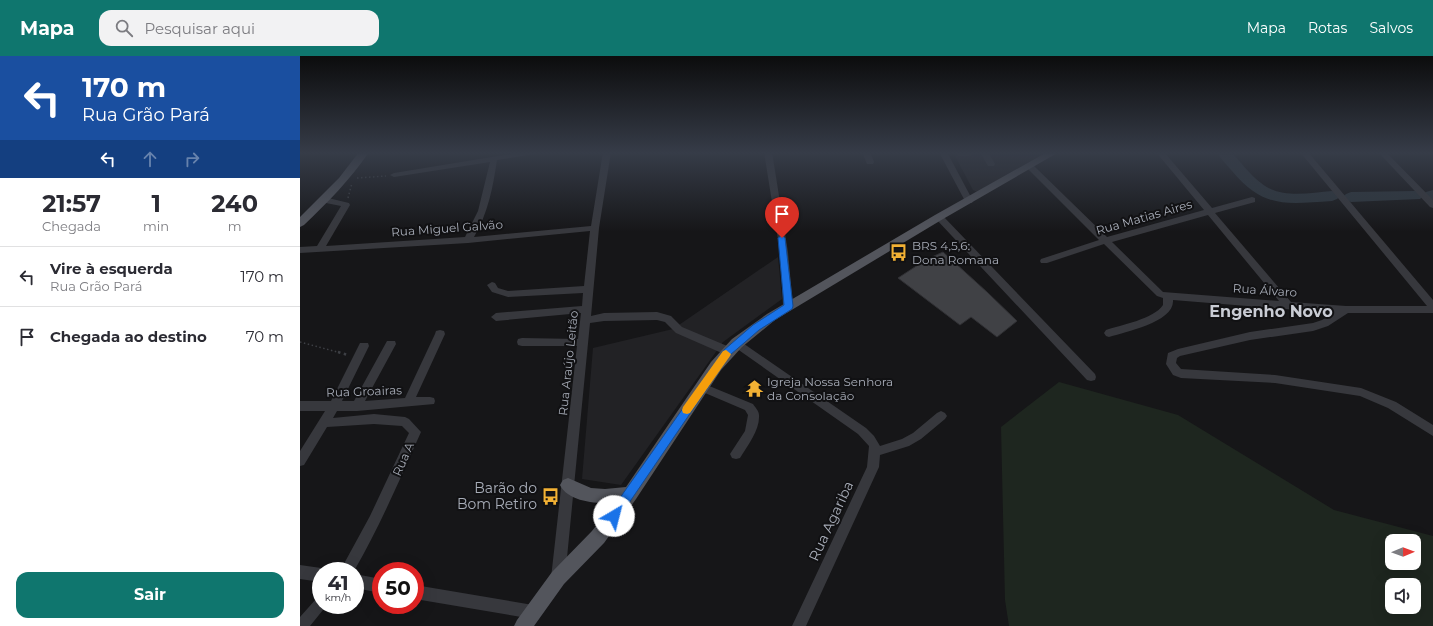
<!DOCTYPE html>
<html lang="pt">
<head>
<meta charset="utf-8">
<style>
	:root { --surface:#fff; --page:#f2f2f3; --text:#2b2b33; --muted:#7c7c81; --line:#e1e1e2; --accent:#0f766e }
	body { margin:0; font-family:Montserrat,sans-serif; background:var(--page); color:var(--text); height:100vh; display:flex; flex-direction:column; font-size:15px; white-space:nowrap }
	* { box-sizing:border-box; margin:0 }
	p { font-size:13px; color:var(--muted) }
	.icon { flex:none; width:22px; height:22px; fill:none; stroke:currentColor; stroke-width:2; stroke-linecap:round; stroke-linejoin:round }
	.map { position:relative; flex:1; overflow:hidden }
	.sheet { display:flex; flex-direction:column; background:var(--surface); width:300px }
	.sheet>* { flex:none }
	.top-card { background:#1a4fa0; color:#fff; overflow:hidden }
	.needle { width:26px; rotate:89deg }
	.buttons { position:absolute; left:1085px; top:478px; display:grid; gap:8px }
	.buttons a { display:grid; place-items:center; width:36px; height:36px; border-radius:8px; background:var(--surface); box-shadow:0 4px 16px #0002; font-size:20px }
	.speed { position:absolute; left:12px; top:506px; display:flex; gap:8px; font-size:20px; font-weight:700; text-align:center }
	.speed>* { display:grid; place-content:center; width:52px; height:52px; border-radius:50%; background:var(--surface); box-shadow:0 4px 16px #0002; line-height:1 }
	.speed small { font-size:10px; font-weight:400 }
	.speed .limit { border:6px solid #d22; background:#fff; color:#111 }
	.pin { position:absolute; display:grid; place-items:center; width:34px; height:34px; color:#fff; margin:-41px -17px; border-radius:50% 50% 50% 0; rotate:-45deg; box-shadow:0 0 4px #0007 }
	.pin .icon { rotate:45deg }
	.me { position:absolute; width:44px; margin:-22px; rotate:37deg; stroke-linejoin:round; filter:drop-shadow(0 0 3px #0008) }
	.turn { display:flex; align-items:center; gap:14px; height:84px; padding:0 16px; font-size:18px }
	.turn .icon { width:52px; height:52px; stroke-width:2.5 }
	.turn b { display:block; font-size:28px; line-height:34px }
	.lanes { display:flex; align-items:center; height:38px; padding:0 16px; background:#0003; justify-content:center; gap:20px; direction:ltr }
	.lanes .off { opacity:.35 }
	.eta { display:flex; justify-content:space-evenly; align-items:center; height:68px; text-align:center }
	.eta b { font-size:24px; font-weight:700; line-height:28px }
	.cta { display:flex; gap:8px; margin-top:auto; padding:8px 16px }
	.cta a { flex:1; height:46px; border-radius:12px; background:var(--accent); color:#fff; font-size:16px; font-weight:700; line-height:46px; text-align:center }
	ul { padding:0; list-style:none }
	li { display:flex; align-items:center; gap:12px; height:60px; padding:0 16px; border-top:1px solid var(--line) }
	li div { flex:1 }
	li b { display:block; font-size:15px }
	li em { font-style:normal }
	header { display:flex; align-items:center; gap:24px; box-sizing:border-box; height:56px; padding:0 20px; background:var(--accent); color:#fff }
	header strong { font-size:19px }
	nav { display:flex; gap:22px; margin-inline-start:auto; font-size:14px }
	.search { width:280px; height:36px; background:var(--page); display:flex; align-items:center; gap:10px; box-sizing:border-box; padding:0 14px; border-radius:12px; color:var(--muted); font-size:15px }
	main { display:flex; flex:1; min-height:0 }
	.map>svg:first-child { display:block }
	.built { fill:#222225 }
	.green { fill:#1e261f; fill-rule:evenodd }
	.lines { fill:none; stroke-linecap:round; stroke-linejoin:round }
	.river { fill:#2c353c; fill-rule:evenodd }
	.building { fill:#404145; stroke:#303034 }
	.path-far1 { stroke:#3d3f44; stroke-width:1.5; stroke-dasharray:1.5 2.5; stroke-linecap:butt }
	.path { stroke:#3d3f44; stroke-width:2.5; stroke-dasharray:2.5 3.5; stroke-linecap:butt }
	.minor { fill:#37383d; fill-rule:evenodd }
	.major { fill:#53555c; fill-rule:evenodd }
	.route { fill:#1a73e8; stroke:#114b97 }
	.slow { fill:#f59e0b }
	.labels { text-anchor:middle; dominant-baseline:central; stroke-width:4; stroke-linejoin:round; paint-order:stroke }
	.street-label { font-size:12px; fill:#a8adb8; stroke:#111113 }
	.poi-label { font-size:12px; fill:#a8adb8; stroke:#111113; text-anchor:start }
	.near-poi-label { font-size:14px; fill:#a8adb8; stroke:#111113; text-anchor:end }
	.near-street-label { font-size:14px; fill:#a8adb8; stroke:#111113 }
	.district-label { font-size:16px; font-weight:bold; fill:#c9ccd4; stroke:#111113 }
</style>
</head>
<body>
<header>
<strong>Mapa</strong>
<div class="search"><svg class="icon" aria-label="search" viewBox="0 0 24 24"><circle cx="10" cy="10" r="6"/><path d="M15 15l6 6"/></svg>Pesquisar aqui</div>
<nav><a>Mapa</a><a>Rotas</a><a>Salvos</a></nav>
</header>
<main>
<section class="sheet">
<div class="top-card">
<div class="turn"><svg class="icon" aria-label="left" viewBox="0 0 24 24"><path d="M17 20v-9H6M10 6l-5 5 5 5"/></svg><div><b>170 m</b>Rua Grão Pará</div></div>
<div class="lanes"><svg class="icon" aria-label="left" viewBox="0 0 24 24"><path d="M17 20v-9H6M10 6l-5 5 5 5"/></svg><svg class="icon off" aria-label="ahead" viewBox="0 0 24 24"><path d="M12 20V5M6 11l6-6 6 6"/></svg><svg class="icon off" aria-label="right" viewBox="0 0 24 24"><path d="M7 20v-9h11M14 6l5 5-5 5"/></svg></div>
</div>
<div class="eta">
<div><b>21:57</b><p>Chegada</p></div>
<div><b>1</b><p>min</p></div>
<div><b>240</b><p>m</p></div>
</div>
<ul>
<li><svg class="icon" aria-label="left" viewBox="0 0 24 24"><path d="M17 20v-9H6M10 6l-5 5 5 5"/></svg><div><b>Vire à esquerda</b><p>Rua Grão Pará</p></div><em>170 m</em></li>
<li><svg class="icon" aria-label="arrive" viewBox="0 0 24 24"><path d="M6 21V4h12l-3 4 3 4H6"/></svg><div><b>Chegada ao destino</b></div><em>70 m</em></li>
</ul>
<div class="cta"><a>Sair</a></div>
</section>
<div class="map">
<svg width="1133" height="570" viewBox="0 0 1133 570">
	<rect width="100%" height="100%" fill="#161618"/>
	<path class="built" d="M653,96H746L677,136L673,134Z
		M478,201L482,243L423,286L321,429L282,423L293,292L373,273Z"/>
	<path class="green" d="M759,326L878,359L1034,454L1133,480V570H709L705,544L701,371ZM1092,485H1114V507H1092ZM1092,529H1114V551H1092Z"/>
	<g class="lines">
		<path class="river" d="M916,96H931C941,106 949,118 961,127C980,143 1009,137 1032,135L1037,137L1040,140L1037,143L1032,145C986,148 964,153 932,115C927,109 921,103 916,96Z
			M1133,134V144L1126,142L1123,139L1126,136Z
			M1115,135L1120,137L1123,140L1120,143L1051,146L1046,144L1043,141L1046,138L1051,136Z"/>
	</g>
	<path class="building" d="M643,196L687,236L717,265L697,281L671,261L660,269L598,222L624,205H623Z"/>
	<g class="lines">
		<path class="path-far1" d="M57,122L86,120
			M48,142L52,127
			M0,286L41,297"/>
		<path class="path" d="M38,296L48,299"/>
		<path class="minor" d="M223,96H239L235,98L197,104C193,131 188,157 174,181L291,170L303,96H311L299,172L291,260L304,257L357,256L371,260L382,271L432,292L433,295L432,298H424L376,277L365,266L357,264L304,265L290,267L265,522L263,527L258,529L253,527L251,522L277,290H222L218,289L217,286L218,283L222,282L278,283L281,257L196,265L191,261L196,257L282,250L283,237L208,241L192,236L187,229L192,226L195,227L198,232L208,235L284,230L290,175L168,187L0,197V191L17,190L41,150L21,146L20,144L24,141L49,147L50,149L26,190L165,181L178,155L190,106L94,121L90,119L94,117Z
			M464,96H472L488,196L493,250L488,253L483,250L480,196Z
			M562,96H570L574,106L573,108H567Z
			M639,96H647L673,145L672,147H666L665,145Z
			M657,96H679C674,100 661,102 656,98Z
			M680,96H688L695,108L694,110H688Z
			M856,96H864L912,152L952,141L955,142V146L915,157L991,246L1046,250H1127L1000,96H1008L1133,244V257H1048L1028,270L1013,275L950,284L880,300L877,302L876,307L881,313L975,319L1061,332L1096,346L1133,369V380L1088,352L1060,340L975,327L881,322L873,319L866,308L868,297L878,293L950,276L1013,267L1022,264L1034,257L873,244C875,266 825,276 809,281L806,280L804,277L806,274C821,269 854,263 863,249V242L857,240L804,188L747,207H741L740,205L741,203L799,184L725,110L729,108H732L807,181L904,154ZM908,159L979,245L863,236L812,186Z
			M1078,96H1086L1133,144V152L1130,151Z
			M639,158L642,159L795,318L796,321L795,324L791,325L787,324L636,163L635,161Z
			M140,274L144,275L145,278L116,341H130L134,342L135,345L134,348L57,355H37L33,362L74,358L105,361L109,363L121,376C100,423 80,470 54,515H40L70,460L109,377L102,370L74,368L27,371L4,409L0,410V395L25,355H0V345H31L60,287H68L69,290L42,345H54L87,285H95L96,288L65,345L105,342L135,278L136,275Z
			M437,283L566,372L574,380L580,390L602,383L613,377L637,357L641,355L645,357L647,360L645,363L621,383L609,390L580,399L579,411L506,570H492L567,411L569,390L558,378L433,290L432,287L433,284Z
			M402,327L453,348C455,351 459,355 459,359C460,374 448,389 440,402L436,403L432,402L430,398L445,375L448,359L445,354L398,334L397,331L398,328Z
			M0,509L21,512L26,515H21V526L0,523Z
			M55,518L81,523V537L55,532Z
			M115,529L233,549L238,551L240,556L238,561L233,563L115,543Z
			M21,541V549H27L10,570H0V561L16,543Z"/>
		<path class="major" d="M59,96H69C50,124 28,146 4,169L0,171V161L39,122Z
			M747,96H759L643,163L475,264L442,291L421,314L336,443L304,487L264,528L234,570H214L217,564L252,516L292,475L314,447C298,448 268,446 260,429L263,424L268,422L291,432L305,433L326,431L411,306L432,283L467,258L635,159Z"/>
	</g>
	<linearGradient id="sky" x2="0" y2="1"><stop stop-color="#0c0c0d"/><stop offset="0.55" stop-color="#363c48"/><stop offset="1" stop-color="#363c48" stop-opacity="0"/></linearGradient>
	<rect width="1133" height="176" fill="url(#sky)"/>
	<path class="route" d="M482,179L485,182L493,250L492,253L459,274L430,299L318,463L314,465L310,463L308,460L310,456L424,294L453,269L484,249L478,182Z"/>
	<path class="slow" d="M426,294L431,298L430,300L390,357L387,358L383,357L382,354L383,351L423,295Z"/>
	<defs>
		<symbol id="bus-bare" viewBox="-9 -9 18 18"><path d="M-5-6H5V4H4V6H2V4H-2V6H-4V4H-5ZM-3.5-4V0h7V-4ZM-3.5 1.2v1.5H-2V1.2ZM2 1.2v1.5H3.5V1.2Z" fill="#f2b134" stroke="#111113" stroke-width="2.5" paint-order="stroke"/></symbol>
		<symbol id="temple-bare" viewBox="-9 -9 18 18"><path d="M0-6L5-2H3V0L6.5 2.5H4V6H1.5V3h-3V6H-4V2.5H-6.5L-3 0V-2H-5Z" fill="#f2b134" stroke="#111113" stroke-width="2.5" paint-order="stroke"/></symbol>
	</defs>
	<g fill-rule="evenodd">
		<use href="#bus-bare" x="586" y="184" width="25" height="25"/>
		<use href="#temple-bare" x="442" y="320" width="25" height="25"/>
		<use href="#bus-bare" x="238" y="428" width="25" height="25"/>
	</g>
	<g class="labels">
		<g class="street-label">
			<text transform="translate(844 161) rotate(-16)">Rua Matias Aires</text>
			<text transform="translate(147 172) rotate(-4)">Rua Miguel Galvão</text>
			<text transform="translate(965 234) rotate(4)">Rua Álvaro</text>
			<text transform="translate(268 307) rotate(-84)">Rua Araújo Leitão</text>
			<text transform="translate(64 335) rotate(-2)">Rua Groairas</text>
			<text transform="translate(103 403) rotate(-66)">Rua A</text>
		</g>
		<g class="poi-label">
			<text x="612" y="189">BRS 4,5,6:<tspan x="612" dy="14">Dona Romana</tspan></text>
			<text x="467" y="325">Igreja Nossa Senhora<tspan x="467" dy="14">da Consolação</tspan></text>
		</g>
		<g class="near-poi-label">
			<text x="237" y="432">Barão do<tspan x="237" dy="16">Bom Retiro</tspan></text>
		</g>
		<g class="near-street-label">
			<text transform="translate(531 465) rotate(-65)">Rua Agariba</text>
		</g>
		<g class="district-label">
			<text x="971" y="255">Engenho Novo</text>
		</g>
	</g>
</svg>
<div class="buttons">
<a><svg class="needle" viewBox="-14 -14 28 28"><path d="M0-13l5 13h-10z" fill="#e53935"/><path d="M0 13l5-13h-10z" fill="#7c7c81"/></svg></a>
<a><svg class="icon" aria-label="sound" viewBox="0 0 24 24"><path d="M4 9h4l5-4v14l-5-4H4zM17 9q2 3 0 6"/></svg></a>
</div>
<div class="speed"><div>41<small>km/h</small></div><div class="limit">50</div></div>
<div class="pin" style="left:482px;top:182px;background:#d93025"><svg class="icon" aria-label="arrive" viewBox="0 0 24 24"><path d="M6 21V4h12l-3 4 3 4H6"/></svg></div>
<svg class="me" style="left:314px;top:460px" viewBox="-20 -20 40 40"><circle r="19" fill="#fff"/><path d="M0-13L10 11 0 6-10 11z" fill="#1a73e8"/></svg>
</div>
</main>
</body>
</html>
